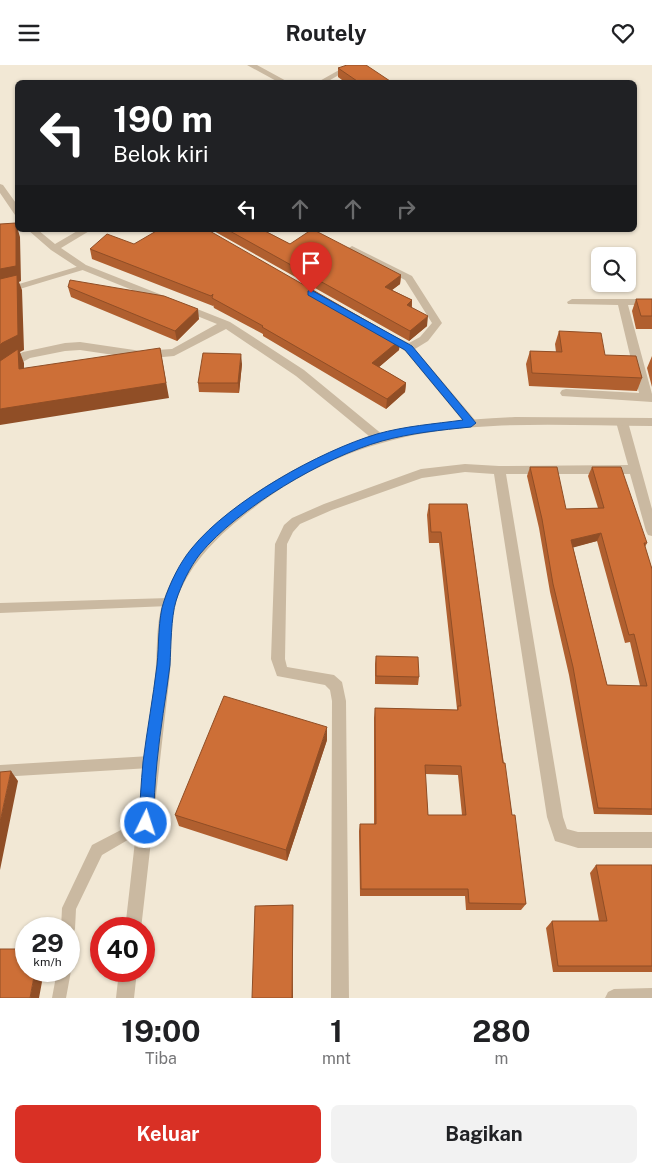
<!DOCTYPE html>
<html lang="id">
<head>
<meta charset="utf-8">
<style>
	:root { --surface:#fff; --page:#f2f2f2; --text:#202124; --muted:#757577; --accent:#d93025 }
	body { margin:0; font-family:"Public Sans",sans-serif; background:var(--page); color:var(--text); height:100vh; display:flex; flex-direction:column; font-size:19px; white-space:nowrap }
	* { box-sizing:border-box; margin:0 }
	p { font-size:16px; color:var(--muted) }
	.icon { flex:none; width:28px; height:28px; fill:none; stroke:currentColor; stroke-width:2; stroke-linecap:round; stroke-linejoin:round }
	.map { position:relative; height:933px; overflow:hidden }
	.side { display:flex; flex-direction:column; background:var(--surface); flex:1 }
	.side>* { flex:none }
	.top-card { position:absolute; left:15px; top:15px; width:622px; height:152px; border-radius:8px; box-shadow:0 1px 4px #0004; background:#202124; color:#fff; overflow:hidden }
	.buttons { position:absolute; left:591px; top:182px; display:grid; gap:10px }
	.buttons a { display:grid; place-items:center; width:45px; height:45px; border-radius:8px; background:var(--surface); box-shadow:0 1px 4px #0004; font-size:25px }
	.speed { position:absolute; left:15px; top:852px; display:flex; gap:10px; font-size:25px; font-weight:700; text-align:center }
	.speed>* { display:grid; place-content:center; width:65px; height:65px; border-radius:50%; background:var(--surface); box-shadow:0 1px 4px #0004; line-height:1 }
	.speed small { font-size:12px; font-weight:400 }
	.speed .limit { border:8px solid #d22; background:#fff; color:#111 }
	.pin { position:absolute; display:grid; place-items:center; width:42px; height:42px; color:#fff; margin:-51px -21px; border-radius:50% 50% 50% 0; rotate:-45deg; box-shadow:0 0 5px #0007 }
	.pin .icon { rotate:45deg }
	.me { position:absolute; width:55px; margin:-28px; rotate:4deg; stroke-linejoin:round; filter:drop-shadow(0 0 4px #0008) }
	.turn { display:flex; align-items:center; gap:18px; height:105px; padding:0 15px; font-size:22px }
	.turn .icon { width:65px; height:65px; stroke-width:2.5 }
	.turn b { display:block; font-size:35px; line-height:42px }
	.lanes { display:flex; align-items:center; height:48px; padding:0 15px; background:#0003; justify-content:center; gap:25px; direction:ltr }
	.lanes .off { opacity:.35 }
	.eta { display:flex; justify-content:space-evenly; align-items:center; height:85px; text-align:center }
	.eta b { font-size:30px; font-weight:700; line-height:35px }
	.action { display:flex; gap:10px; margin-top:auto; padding:10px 15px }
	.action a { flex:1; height:58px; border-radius:8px; background:var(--accent); color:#fff; font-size:20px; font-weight:700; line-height:58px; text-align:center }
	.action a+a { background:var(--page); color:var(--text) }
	header { display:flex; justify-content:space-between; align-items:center; height:65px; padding:0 15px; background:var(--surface); font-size:22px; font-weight:700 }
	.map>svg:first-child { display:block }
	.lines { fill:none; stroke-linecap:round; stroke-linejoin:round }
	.service { fill:#cab9a1; fill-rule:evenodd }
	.minor { fill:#cab9a1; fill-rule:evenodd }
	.tertiary { fill:#cab9a1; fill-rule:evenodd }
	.wall { fill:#b05f2f; fill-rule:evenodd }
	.shaded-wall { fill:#904e26 }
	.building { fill:#cd6f37; stroke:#904e26; fill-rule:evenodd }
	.route { fill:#1a73e8; stroke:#114b97 }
</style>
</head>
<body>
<header><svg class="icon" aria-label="menu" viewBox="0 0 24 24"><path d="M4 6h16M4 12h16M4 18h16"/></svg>Routely<svg class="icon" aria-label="heart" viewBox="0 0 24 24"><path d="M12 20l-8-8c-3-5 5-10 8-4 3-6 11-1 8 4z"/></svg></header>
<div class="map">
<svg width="652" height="933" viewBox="0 0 652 933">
	<rect width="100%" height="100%" fill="#f2e8d5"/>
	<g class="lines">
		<path class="service" d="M348,0H356L325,18H316Z
			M83,200L87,202L86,204L23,223L0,228V222L19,219Z
			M169,533L173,534L174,537L173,540L169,541L0,548V538Z
			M150,691L154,693L156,697L154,701L150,703L0,712V700Z
			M146,752L150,754L152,758L150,762L102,790L76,844L75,864L73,869L69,870V864H61L62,843L92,780Z
			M69,901L71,906L66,933H52L57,906H69Z"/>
		<path class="minor" d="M247,0H257L290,18H280Z
			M0,119L3,120L18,141V151L15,150L0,128Z
			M28,165H38L55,179L79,165H91L61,183L86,200L230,257L304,305L383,370L385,373L383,376H375L296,311L226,264L174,291L141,294L80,285L65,286L30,293L17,300L0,313V303L9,294L23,287L65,278L80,277L141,286L172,284L217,259L80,204L51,185Z
			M352,181L412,211L442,258L428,276L415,284L475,355L477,358L475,361H467L405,286L382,272L381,270L382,268L386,267L409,278L420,272L432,258L405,215L349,186L347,184Z
			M572,234H652V240H628L652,329V337L562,331L560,328L562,325L566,324L639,328L618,240L568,239L567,237Z
			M622,353L628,357L652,444V471L648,470L646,466L630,409H506L563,752L567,764L578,767H652V783H578L555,776L547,752L494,409L465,407L422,413L332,445L300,459L293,467L287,479L285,594L287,602L334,610L342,617L346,636L349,933H331L332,636L330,625L325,620L277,611L271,594L275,479L284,460L292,453L324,439L421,404L465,399L499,401L628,400L616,357Z
			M652,923V933H605L608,927L614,924Z"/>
		<path class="tertiary" d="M515,352L652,353V361C500,360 380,346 251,445C220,469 191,496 177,534C169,557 172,584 170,608C160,693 151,778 141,864H125C135,780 143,696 155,612C158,587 155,561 163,537C176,496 206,465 239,440C327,375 407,356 515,352Z
			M119,906H137L134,933H116Z"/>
	</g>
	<path class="wall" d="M338,3L393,18H346L338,12Z
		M212,165H263L290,179L401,210L400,219L392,225L412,235V243L427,261L409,276Z
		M90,184L400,275L399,285L379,302L406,318L405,327L386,344L263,271V269L214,243L213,240V241L92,194Z
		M68,222L199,254L177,276L71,232Z
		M636,234H652V264H636L632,246Z
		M559,266L605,290L642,313L637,326L529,321L526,299L530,286L556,287L555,279Z
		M652,291V322L647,303Z
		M242,299L239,328L199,327L198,318Z
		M530,402L566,444L598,443L588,411L592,402L647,478L645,482L652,504V750L594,749L569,610L550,527L539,463L527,411ZM597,476L625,578L630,577L640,621L607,620L573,482Z
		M429,439H467L495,641L526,839L521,845H466L465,831H360L359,766L360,759H374V653L375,643L457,645V644L439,478H429L427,450ZM425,709L458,710L462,750H428Z
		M376,591L419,612L418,620L375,619V599Z
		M327,675L287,796L179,761L175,750Z
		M596,800H652V907H553L546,863L552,856H599L590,808Z"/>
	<path class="shaded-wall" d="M16,158L20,172L21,216L19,217L22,225L24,285L20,287L24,298V319L0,300V204Z
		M401,210L400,219L384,231L385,222Z
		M412,235L411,245L407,240Z
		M198,244L199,254L177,276L175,266Z
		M428,251L427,261L409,276L410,266Z
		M400,275L399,285L372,308V298Z
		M160,283L169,333L0,360V344Z
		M241,289L242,299L239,328L238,318Z
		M406,318L405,327L386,344L387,334Z
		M601,468L597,476L568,484L571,475Z
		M327,662V675L287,796L286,785Z
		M11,706L18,716L0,805V757Z
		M293,840V933H292Z
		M35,906H44L39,933H30Z"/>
	<path class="building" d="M347,0H366L393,18H360L338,3Z
		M16,158V201L0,204V159Z
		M158,165H208L400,275L372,298L406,318L387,334L262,262L263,261L212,233L213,229L211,231L90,184L107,169L134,179Z
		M228,165H263L290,179L311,165H314L401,210L385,222L412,235L407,240L428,251L410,266Z
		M17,210L18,270L2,278L0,280V214Z
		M70,215L164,231L198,244L175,266L68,222Z
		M636,234H652V251H641Z
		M559,266L601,268L605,290L636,291L642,313L532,308L530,286L562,287Z
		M160,283L166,318L0,344V296L18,284L19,304Z
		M203,288L241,289L238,318H198Z
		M530,402H557L566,444L604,443L592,402H621L647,478H644L652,504V744L598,743L573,602L553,519L542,454ZM601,468L629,570L634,569L647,621L607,620L571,475Z
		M429,439H467L495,641L503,698H505L512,750H515L526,839L469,838L468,824H361L360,759H376L375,643L458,645V641H461L441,467H431ZM425,700L461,701L466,750H428Z
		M376,591L418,592L419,612L376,611Z
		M224,631L327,662L286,785L175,750Z
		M11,706L0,757V707Z
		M596,800H652V901H558L552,856H607Z
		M293,840L292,933H252L255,841Z
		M0,884H26V906H35L30,933H0Z"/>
	<path class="route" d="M311,225L412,281L476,358L471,362C441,365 411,368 382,376C324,392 238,443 200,489C190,502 181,520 176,536C171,552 171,582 170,600C166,632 160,665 157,697C155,717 154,738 153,758L151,763L146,765L141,763L139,758C140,738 141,718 143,697C147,665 153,633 157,600C159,582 158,552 164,536C170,518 180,497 192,483C230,436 320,386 377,369C405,361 434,359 463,355L405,285L308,230V226Z"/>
</svg>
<div class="buttons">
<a><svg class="icon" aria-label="search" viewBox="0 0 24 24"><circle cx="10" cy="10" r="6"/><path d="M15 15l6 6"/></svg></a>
</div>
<div class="speed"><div>29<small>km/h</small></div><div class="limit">40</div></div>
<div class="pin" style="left:311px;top:228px;background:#d93025"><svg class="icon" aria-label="arrive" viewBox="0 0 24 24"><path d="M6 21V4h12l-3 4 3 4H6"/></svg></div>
<svg class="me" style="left:146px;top:758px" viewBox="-20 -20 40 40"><circle r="17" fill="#1a73e8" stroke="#fff" stroke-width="3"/><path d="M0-11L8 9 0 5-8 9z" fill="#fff"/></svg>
<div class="top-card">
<div class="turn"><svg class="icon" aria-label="left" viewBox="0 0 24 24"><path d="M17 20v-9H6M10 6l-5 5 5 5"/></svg><div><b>190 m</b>Belok kiri</div></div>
<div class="lanes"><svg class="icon" aria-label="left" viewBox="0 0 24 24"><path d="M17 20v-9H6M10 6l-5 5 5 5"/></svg><svg class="icon off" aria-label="ahead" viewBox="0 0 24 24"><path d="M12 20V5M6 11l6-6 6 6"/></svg><svg class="icon off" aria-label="ahead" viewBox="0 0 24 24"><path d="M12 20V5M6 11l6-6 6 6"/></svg><svg class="icon off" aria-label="right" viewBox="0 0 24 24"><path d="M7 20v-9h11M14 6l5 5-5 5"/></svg></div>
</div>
</div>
<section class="side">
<div class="eta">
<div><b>19:00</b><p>Tiba</p></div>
<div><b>1</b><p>mnt</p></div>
<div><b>280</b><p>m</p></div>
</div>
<div class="action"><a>Keluar</a><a>Bagikan</a></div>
</section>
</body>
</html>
